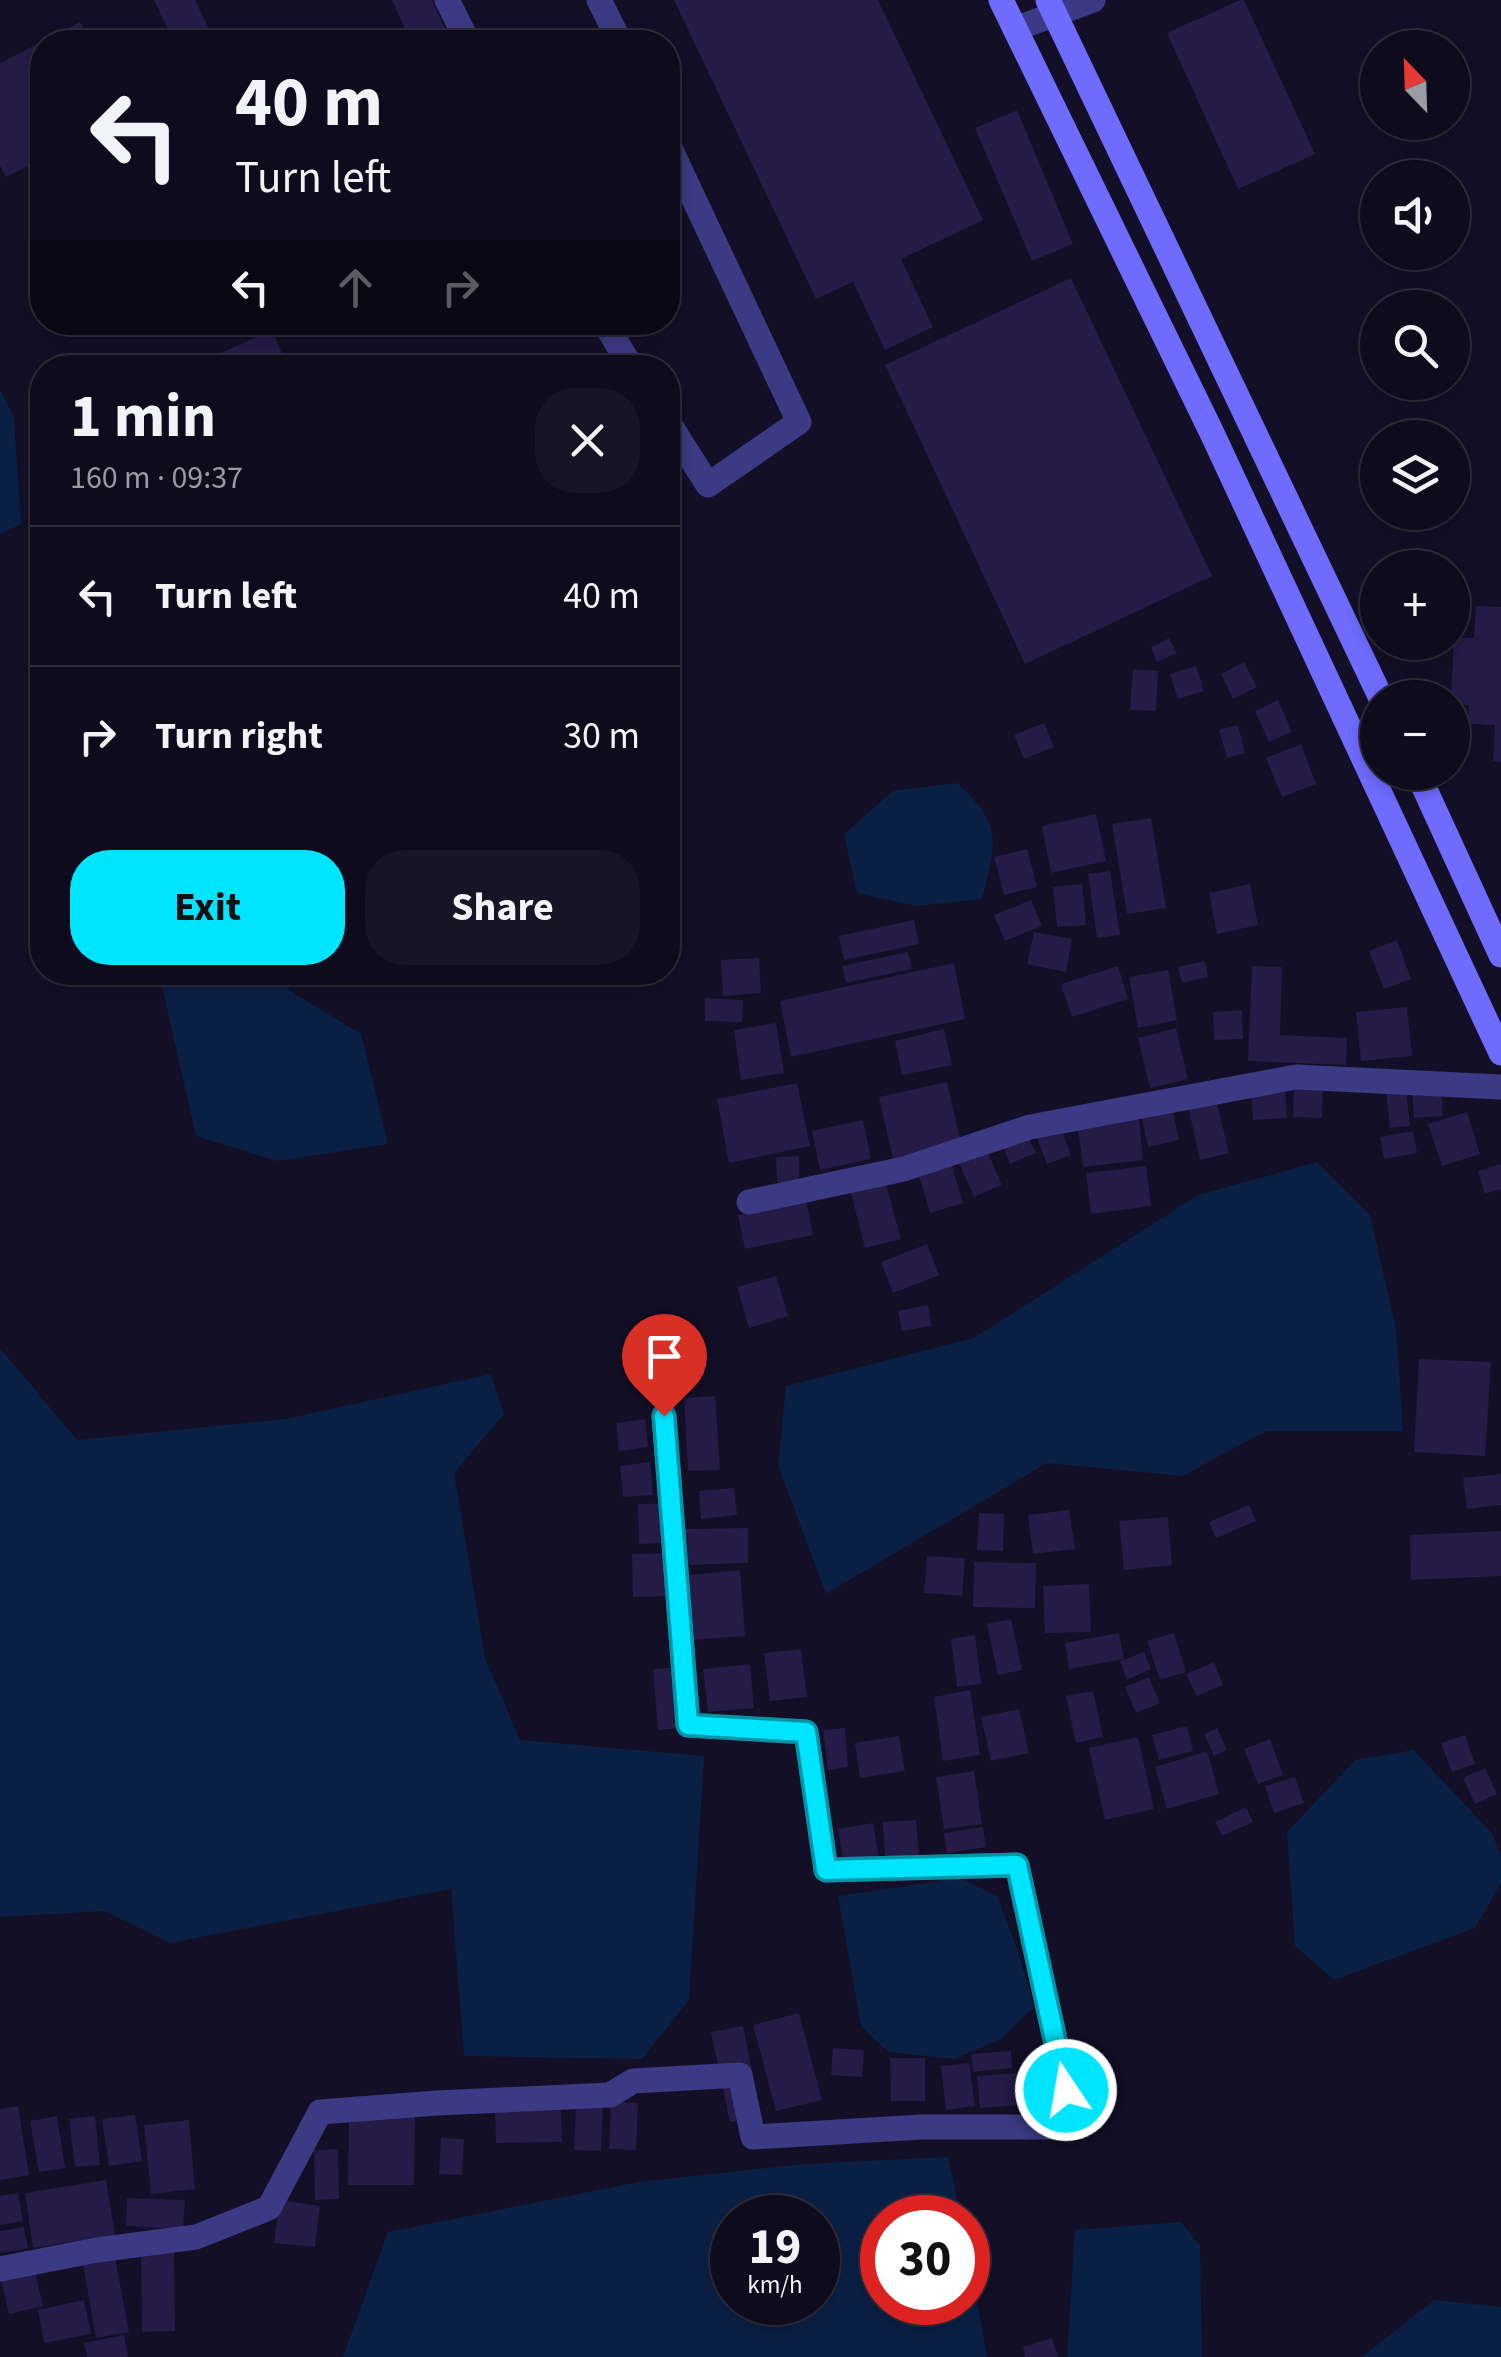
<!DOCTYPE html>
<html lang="en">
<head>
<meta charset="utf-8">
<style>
	:root { --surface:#0e0b1c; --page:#171425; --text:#f1f3f6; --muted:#9b9ba3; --line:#2e2b3b; --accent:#00e5ff }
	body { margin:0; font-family:"Source Sans 3",sans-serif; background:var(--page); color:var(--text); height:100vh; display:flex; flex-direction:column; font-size:38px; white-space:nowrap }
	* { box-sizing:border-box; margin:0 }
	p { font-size:32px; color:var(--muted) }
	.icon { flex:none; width:55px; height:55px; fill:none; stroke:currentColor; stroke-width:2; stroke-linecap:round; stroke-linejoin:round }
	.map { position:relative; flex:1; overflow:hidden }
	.drawer { position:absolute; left:30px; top:355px; width:650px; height:630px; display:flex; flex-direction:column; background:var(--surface); border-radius:40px; box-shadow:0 5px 15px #0003,0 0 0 2px var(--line) }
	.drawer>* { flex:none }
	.top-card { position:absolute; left:30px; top:30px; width:650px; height:305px; border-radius:40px; box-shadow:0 5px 15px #0003,0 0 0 2px var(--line); background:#0e0b1c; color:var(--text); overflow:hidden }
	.needle { width:65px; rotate:337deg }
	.fabs { position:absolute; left:1360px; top:30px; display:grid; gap:20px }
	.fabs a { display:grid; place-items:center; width:110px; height:110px; border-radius:50%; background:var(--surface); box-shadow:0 5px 15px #0003,0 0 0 2px var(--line); font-size:50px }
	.speed { position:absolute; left:710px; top:2195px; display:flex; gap:20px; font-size:50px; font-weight:700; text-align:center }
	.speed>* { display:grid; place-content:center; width:130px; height:130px; border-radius:50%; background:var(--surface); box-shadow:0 5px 15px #0003,0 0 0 2px var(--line); line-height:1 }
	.speed small { font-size:25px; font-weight:400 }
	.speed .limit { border:15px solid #d22; background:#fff; color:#111 }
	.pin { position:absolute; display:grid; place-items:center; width:85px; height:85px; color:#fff; margin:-102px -42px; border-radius:50% 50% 50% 0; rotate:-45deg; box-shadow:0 0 10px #0007 }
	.pin .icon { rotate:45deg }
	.me { position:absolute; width:110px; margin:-55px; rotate:348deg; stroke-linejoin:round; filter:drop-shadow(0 0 8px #0008) }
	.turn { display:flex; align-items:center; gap:35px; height:210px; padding:0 40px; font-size:45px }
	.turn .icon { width:130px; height:130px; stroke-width:2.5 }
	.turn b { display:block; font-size:70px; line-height:85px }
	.lanes { display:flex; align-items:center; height:95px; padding:0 40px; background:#0003; justify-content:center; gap:50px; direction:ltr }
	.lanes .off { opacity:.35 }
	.round { display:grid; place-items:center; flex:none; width:105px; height:105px; border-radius:40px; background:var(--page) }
	.headline { display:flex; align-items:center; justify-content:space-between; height:170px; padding:0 40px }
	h1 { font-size:60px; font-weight:700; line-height:75px }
	.cta { display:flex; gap:20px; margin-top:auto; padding:20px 40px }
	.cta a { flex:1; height:115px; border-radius:40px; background:var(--accent); color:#111; font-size:40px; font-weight:700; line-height:115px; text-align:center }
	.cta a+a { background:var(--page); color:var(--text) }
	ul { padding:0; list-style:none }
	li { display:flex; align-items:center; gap:30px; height:140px; padding:0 40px; border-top:2px solid var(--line) }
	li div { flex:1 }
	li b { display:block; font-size:38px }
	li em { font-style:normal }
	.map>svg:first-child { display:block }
	.water { fill:#0a1f44; fill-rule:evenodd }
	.building { fill:#241b47 }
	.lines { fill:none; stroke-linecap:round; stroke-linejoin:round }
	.minor { stroke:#3d3a85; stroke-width:25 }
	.secondary { stroke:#6f6bff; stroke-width:25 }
	.route-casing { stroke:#0095a6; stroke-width:25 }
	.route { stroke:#00e5ff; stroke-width:18 }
</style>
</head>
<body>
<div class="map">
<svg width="1501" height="2357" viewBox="0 0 1501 2357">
	<rect width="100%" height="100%" fill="#130f26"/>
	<path class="water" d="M0,390L14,417L21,524L0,534Z
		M957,783C1004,826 996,842 982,899L916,906L857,893L844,834L893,791Z
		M159,973H270L295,994L361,1034L388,1144L277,1161L196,1136Z
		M1317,1162L1370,1215L1396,1329L1403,1431H1266L1183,1476L1047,1463L826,1594L778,1465L786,1386L974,1338L1198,1195Z
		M0,1348L77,1440L285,1419L491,1374L504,1414L454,1473L485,1658L520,1740L704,1756L689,2000L642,2059L464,2056L451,1889L170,1943L104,1911L0,1917Z
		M1413,1750L1492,1833L1501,1856V1883L1475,1928L1334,1980L1295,1946L1287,1832L1355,1760Z
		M960,1878L997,1896L1015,1943L1034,2007L1001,2039L955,2059L888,2052L861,2026L838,1896Z
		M948,2157L961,2217L882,2218V2302H968V2250L987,2357H343L388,2232L639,2182L804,2164ZM732,2218H818V2302H732Z
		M1181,2222L1200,2245L1202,2357H1067L1075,2230Z
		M1434,2300L1501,2307V2357H1362Z"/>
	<path class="building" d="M154,0H195L215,42H174Z
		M392,0H432L451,42H411Z
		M674,0H878L983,220L901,259L933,327L885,350L853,282L816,299Z
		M1240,0H1244L1315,154L1238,189L1167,33Z
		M80,22L91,42H42V159L6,177L0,165V63Z
		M1017,110L1073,244L1032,261L975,128Z
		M1071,278L1212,576L1025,664L885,365Z
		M272,330L288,368H187Z
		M1476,606L1501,607V762L1493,761L1495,725L1468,724L1469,705L1452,704L1451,698L1454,638H1474Z
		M1169,638L1177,653L1157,662L1151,647Z
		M1244,662L1257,687L1233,699L1221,674Z
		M1196,666L1204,691L1178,699L1170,674Z
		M1133,669L1158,671L1156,711L1130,710Z
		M1278,700L1292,732L1269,742L1255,711Z
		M1044,723L1054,747L1024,759L1014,735Z
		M1238,725L1245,753L1227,758L1219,730Z
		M1301,744L1316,784L1282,797L1266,758Z
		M1096,814L1106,861L1051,873L1042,826Z
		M1151,818L1166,908L1127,914L1112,824Z
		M1027,849L1037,887L1004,895L994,857Z
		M1110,871L1120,935L1097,938L1088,874Z
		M1082,884L1086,925L1057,927L1053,887Z
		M1250,884L1258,925L1217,934L1209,893Z
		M1031,900L1042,926L1005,941L994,915Z
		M914,920L919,944L844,960L839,936Z
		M1034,932L1072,939L1066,972L1027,964Z
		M1397,940L1411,979L1384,989L1369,951Z
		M908,952L912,969L846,983L842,966Z
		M759,958L761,993L723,996L721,960Z
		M1205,961L1208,977L1182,983L1178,967Z
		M954,963L965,1019L791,1057L780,1001Z
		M1118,966L1128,999L1072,1017L1061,984Z
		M1252,966L1282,967L1280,1035L1347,1038L1346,1065L1248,1061Z
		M1168,970L1177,1020L1138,1028L1129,977Z
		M705,998L743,1000L742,1022L705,1021Z
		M1407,1007L1412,1056L1361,1061L1356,1012Z
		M1242,1010L1243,1039L1214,1040L1213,1012Z
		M776,1023L784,1073L741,1080L734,1030Z
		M1176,1028L1188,1079L1150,1088L1138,1038Z
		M944,1029L952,1065L902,1075L895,1041Z
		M947,1082L961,1143L893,1159L879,1097Z
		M797,1083L810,1146L729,1163L717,1099Z
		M1294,1084L1323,1085L1322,1118L1293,1117Z
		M1285,1087L1287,1118L1253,1120L1251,1090Z
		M1441,1089L1443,1116L1414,1118L1412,1091Z
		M1406,1090L1410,1126L1390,1128L1386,1092Z
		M1216,1099L1229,1153L1200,1160L1188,1106Z
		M1173,1112L1179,1140L1148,1147L1142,1119Z
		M1467,1112L1480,1154L1442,1166L1428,1124Z
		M1139,1119L1143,1160L1083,1167L1078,1127Z
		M863,1120L871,1159L820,1170L812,1131Z
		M1061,1128L1071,1155L1047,1164L1037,1138Z
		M1413,1131L1417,1153L1384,1159L1380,1137Z
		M1027,1134L1036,1153L1010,1164L1002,1144Z
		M987,1151L1002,1185L974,1197L959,1163Z
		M799,1156V1181L777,1182L776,1157Z
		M951,1163L963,1203L930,1213L918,1173Z
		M1501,1164V1189L1485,1194L1478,1171Z
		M1146,1166L1151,1206L1091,1214L1086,1173Z
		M885,1180L901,1239L865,1248L850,1189Z
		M806,1201L813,1235L745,1249L738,1215Z
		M927,1244L939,1275L893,1293L881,1262Z
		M776,1276L788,1316L749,1328L737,1287Z
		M928,1305L931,1326L902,1331L898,1311Z
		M1419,1359L1491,1362L1485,1456L1414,1452Z
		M715,1396L720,1470L688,1471L684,1398Z
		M645,1419L648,1447L619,1451L616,1423Z
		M650,1462L653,1495L623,1497L620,1466Z
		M1501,1474V1505L1467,1509L1463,1478Z
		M734,1488L737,1515L701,1519L699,1491Z
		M681,1503L682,1542L639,1544L638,1504Z
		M1249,1505L1256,1521L1216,1538L1209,1522Z
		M1069,1510L1075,1549L1033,1554L1028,1515Z
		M979,1513L1004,1514L1003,1551L977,1550Z
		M1168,1517L1172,1565L1124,1570L1119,1521Z
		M748,1528V1563L686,1565L685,1529Z
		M1501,1531V1576L1411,1580L1410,1535Z
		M673,1553L674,1596L633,1597L632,1554Z
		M927,1556L965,1558L962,1596L924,1593Z
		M974,1562L1036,1563L1035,1608L973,1607Z
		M740,1570L745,1636L692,1640L687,1575Z
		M1089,1584L1091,1632L1045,1633L1043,1586Z
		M1011,1619L1022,1670L998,1675L987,1624Z
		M1119,1633L1124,1659L1069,1669L1065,1643Z
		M1174,1633L1186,1672L1160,1680L1147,1641Z
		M975,1635L981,1684L957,1687L951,1639Z
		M801,1649L807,1697L770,1701L764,1653Z
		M1144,1652L1151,1669L1127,1680L1120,1661Z
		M1214,1662L1223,1685L1197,1696L1186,1674Z
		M750,1664L754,1708L708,1712L703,1669Z
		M696,1666L701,1726L658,1730L653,1669Z
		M1149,1677L1160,1703L1136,1713L1125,1687Z
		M970,1690L980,1755L943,1761L934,1697Z
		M1093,1691L1103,1737L1076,1743L1066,1696Z
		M1019,1709L1029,1753L991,1761L981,1717Z
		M1187,1726L1193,1751L1159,1760L1152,1735Z
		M845,1728L848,1767L828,1770L823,1730Z
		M1217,1728L1227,1750L1214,1756L1204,1734Z
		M1465,1735L1475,1764L1452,1772L1441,1743Z
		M899,1736L905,1771L860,1778L855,1743Z
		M1138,1737L1154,1809L1105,1820L1089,1748Z
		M1270,1739L1283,1775L1258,1784L1244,1749Z
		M1207,1751L1219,1794L1167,1809L1155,1767Z
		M1485,1768L1497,1794L1475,1804L1463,1778Z
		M974,1771L982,1824L944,1829L936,1777Z
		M1295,1777L1304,1803L1274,1813L1265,1786Z
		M1246,1807L1253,1822L1222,1836L1215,1822Z
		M916,1820L919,1858L885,1860L883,1822Z
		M873,1823L879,1859L844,1865L838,1829Z
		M983,1827L986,1847L947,1853L944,1833Z
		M799,2013L822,2100L776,2111L753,2025Z
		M743,2026L761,2116L730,2122L711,2032Z
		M833,2048L864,2050L862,2077L831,2075Z
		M1011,2051L1012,2068L973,2072L971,2054Z
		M890,2058H925V2101H891Z
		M969,2063L975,2106L946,2110L941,2066Z
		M1017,2073L1020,2105L980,2108L977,2076Z
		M611,2102L638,2103L636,2150L609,2149Z
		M576,2103L603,2104L601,2151L574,2150Z
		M18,2106L29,2175L0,2180V2109Z
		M561,2109L562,2142L496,2143L495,2110Z
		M349,2114L415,2115L414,2185H348Z
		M135,2115L142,2161L109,2166L102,2119Z
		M57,2116L65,2168L39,2172L30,2121Z
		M95,2116L100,2165L75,2167L69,2119Z
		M189,2120L195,2189L151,2194L144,2125Z
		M441,2138L464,2139L462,2175L439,2174Z
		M338,2149L339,2199L315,2200L314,2150Z
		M106,2180L115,2235L33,2248L25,2193Z
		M18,2193L23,2221L0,2225V2196Z
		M127,2198L185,2200L183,2229L126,2226Z
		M280,2200L320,2206L315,2247L274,2243Z
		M24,2227L28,2248L0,2253V2231Z
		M174,2250L175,2331L142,2332L141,2251Z
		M115,2258L129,2332L96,2338L83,2264Z
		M35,2272L43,2306L9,2314L1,2280Z
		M84,2300L91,2334L44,2343L38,2310Z
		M124,2335L128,2357H87L84,2343Z
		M1052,2338L1058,2357H1025L1023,2347Z"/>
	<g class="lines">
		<path class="minor" d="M447,0L468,42
			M599,0L620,42
			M1015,29L1093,0
			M668,144L799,422L708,485L668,422
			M604,322L632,368
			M749,1202L904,1169L1030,1127L1296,1077L1501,1087
			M0,2269L97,2250L196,2237L269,2208L320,2112L437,2103L610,2095L633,2081L740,2075L753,2137L922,2127H1074L1017,1865L826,1870L806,1732L688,1725L664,1416"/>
		<path class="secondary" d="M1001,0L1211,431L1501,1053
			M1048,0L1381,698
			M1417,772L1501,955"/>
	</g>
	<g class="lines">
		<defs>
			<path id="route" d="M664,1416L688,1725L806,1732L826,1870L1017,1865L1066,2090"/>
		</defs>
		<use href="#route" class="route-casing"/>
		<use href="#route" class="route"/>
	</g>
</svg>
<div class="fabs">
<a><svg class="needle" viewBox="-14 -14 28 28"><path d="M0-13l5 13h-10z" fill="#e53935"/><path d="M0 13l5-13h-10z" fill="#9b9ba3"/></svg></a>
<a><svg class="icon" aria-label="sound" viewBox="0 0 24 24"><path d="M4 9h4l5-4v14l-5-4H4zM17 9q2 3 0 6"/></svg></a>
<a><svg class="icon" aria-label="search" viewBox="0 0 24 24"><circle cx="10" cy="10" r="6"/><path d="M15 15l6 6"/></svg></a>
<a><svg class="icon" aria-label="layers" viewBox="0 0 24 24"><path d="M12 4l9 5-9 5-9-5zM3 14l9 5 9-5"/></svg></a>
<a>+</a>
<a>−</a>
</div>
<div class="speed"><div>19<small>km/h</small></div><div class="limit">30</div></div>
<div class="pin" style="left:664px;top:1416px;background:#d93025"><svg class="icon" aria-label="arrive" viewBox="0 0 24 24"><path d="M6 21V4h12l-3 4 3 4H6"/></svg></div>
<svg class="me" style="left:1066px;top:2090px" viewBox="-20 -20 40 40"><circle r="17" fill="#00e5ff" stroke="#fff" stroke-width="3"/><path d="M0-11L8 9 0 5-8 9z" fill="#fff"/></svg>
<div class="top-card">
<div class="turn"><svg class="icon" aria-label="left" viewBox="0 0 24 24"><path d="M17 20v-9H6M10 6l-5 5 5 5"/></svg><div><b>40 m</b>Turn left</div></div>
<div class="lanes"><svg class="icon" aria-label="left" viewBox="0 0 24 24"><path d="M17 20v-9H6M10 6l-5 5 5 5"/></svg><svg class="icon off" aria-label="ahead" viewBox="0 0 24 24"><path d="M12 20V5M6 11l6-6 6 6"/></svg><svg class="icon off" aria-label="right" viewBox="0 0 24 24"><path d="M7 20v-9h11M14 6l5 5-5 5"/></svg></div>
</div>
<section class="drawer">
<div class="headline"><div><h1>1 min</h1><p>160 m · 09:37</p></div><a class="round"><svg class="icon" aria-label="close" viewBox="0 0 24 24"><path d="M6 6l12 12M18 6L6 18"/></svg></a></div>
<ul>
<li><svg class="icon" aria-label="left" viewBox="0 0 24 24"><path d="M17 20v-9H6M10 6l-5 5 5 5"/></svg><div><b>Turn left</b></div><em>40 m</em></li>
<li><svg class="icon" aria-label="right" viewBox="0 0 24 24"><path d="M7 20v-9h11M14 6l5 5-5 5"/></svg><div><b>Turn right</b></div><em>30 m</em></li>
</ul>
<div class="cta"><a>Exit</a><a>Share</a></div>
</section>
</div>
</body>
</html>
